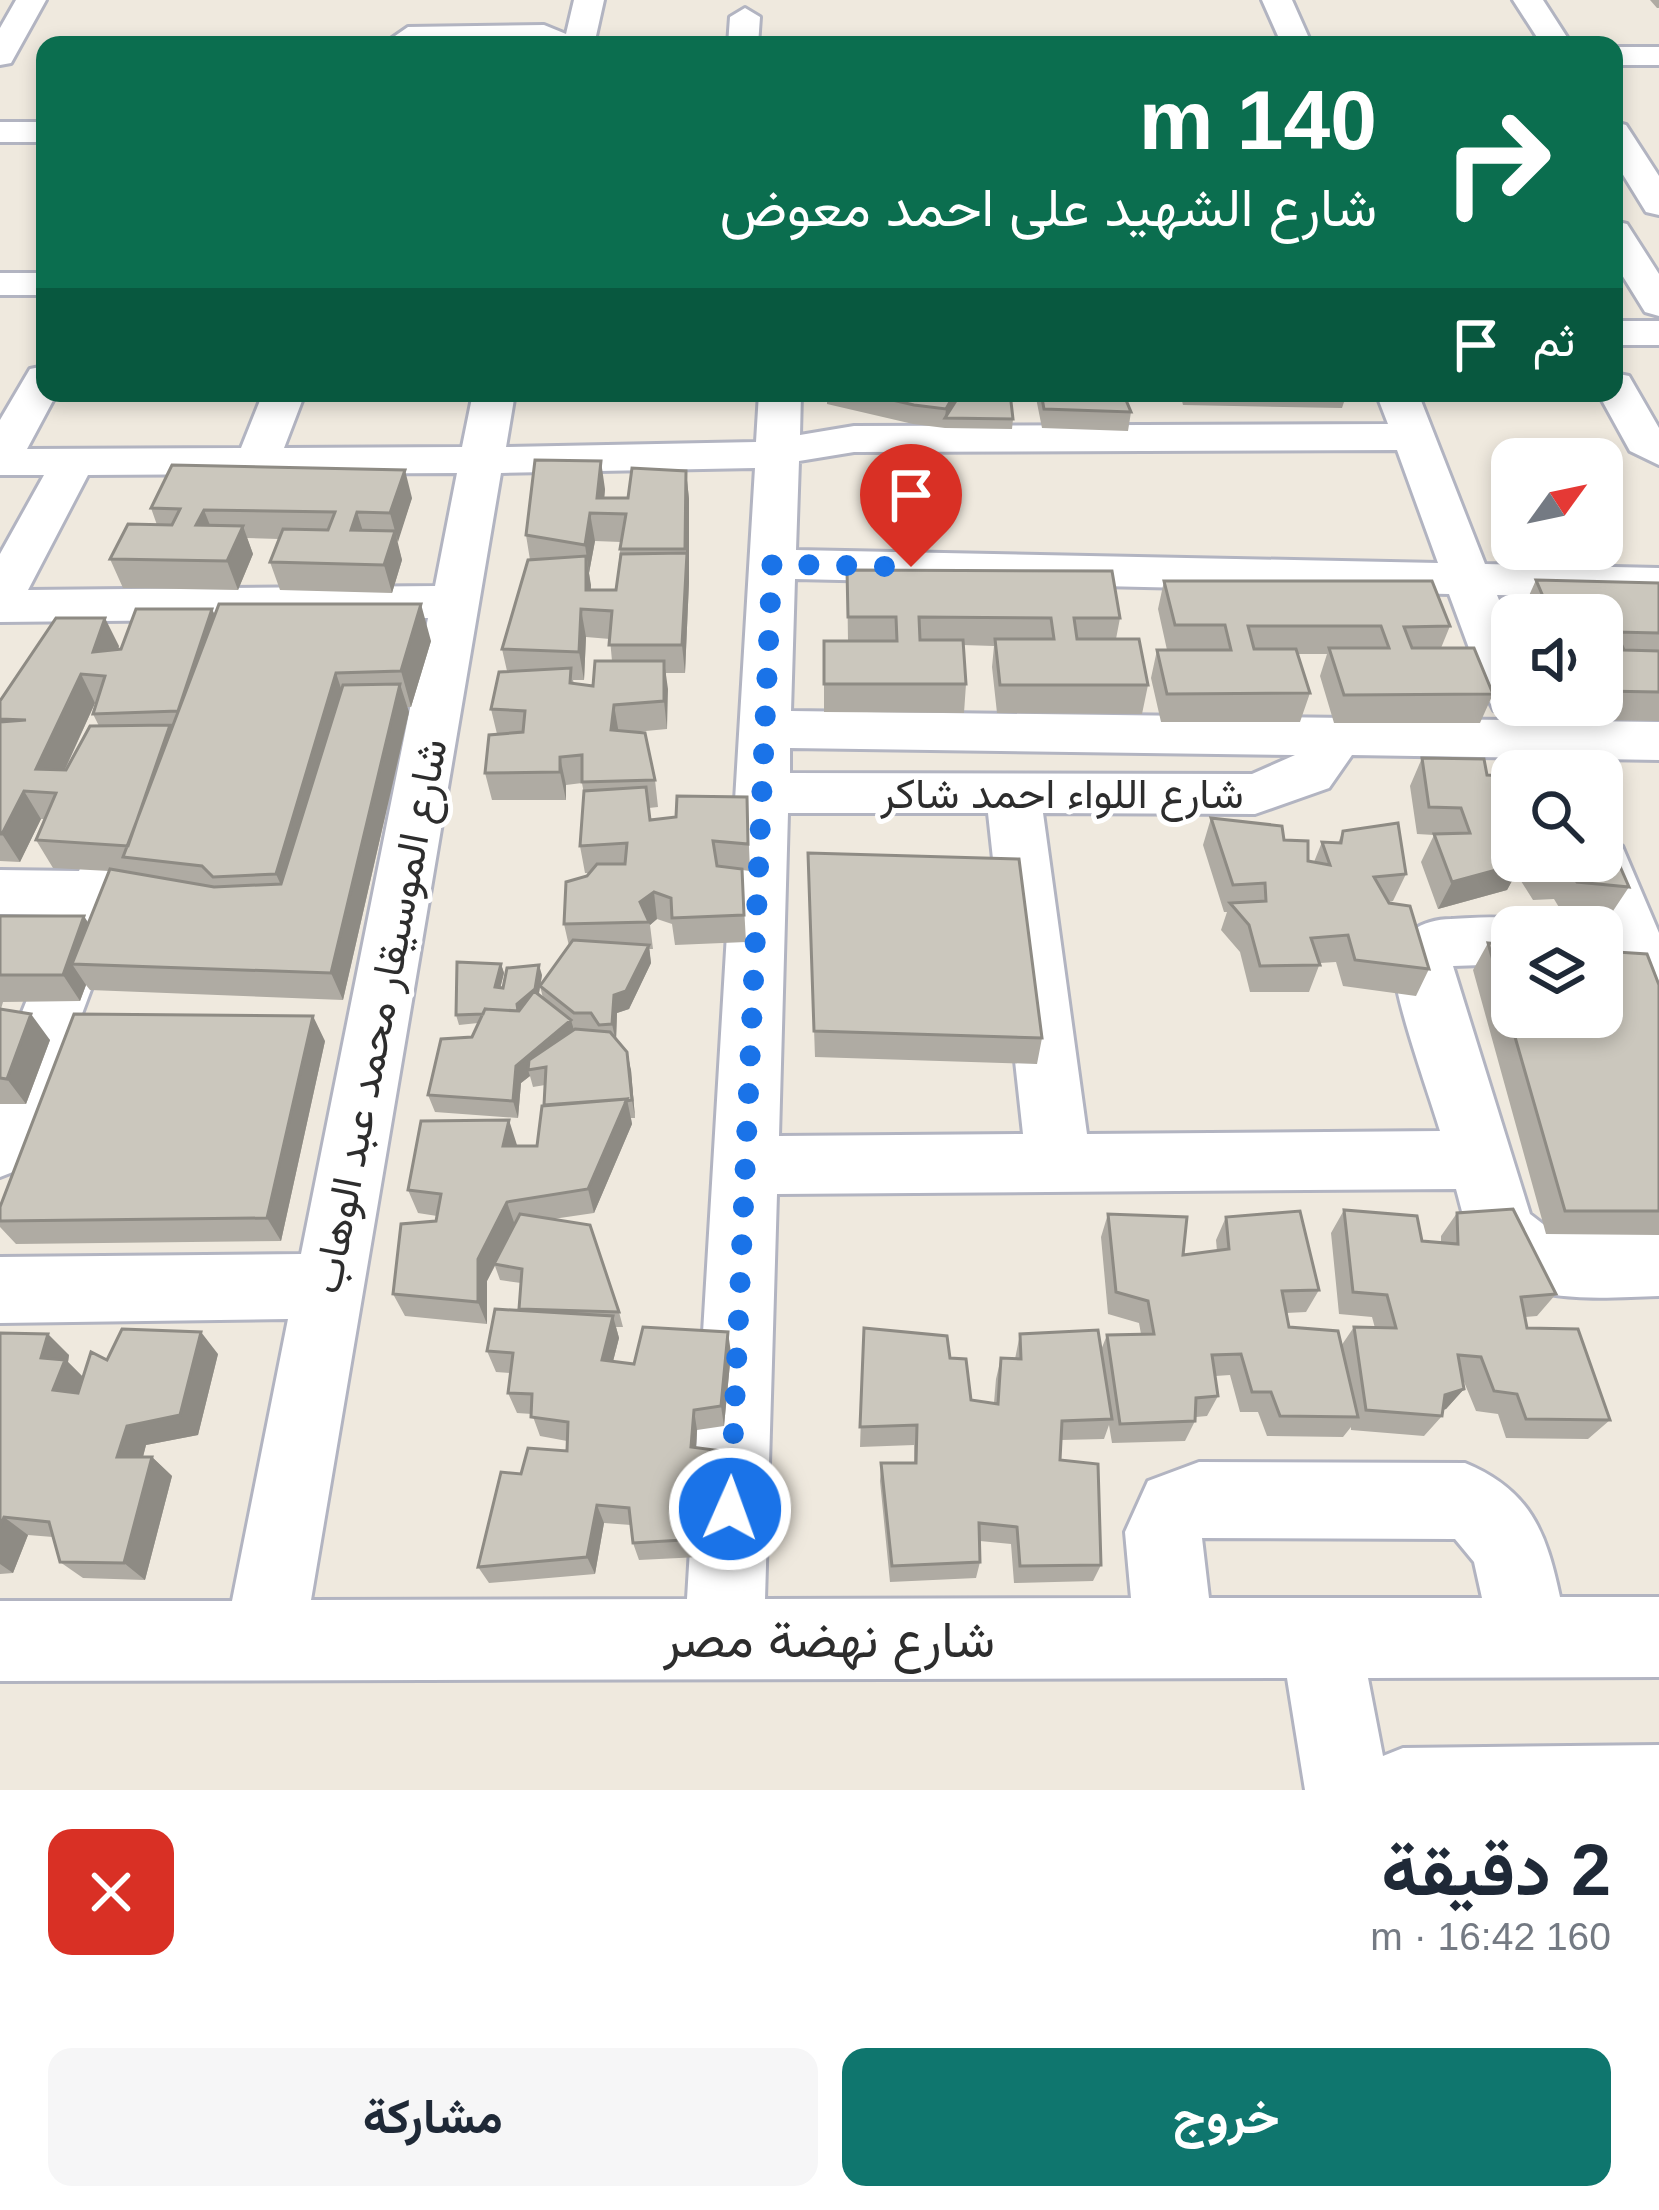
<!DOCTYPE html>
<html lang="ar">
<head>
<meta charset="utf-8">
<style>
	:root { --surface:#fff; --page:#f6f6f7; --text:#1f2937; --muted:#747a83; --accent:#0f766e }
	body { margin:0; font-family:Helvetica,Vazirmatn,sans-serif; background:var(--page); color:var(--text); direction:rtl; height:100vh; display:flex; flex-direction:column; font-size:45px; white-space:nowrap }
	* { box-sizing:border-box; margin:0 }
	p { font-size:39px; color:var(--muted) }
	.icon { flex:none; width:66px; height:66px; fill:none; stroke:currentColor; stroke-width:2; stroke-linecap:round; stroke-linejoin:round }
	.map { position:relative; height:1790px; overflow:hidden; direction:ltr }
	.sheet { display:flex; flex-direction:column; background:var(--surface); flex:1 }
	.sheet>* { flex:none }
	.banner { position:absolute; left:36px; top:36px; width:1587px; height:366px; border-radius:24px; box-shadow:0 6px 18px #0003; direction:rtl; background:#0b6e4f; color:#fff; overflow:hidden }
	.needle { width:78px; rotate:57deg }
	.controls { position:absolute; left:1491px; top:438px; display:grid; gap:24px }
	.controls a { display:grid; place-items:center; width:132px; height:132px; border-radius:24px; background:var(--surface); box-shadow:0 6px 18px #0003; font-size:60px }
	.pin { position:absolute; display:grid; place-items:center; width:102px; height:102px; color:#fff; margin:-123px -51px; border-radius:50% 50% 50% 0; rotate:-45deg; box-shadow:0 0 12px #0007 }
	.pin .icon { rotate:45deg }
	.me { position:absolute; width:132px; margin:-66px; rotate:2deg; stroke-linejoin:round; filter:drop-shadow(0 0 9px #0008) }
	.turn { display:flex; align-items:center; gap:42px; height:252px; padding:0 48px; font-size:54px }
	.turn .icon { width:156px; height:156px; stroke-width:2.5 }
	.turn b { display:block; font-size:84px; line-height:102px }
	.then { display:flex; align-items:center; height:114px; padding:0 48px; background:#0003; gap:24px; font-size:45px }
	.round { display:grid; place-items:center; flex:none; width:126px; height:126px; border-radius:24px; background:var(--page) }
	.headline { display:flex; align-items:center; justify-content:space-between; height:204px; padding:0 48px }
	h1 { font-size:72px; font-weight:700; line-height:90px }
	.cta { display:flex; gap:24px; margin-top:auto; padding:24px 48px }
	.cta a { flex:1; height:138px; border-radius:24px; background:var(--accent); color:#fff; font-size:48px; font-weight:700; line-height:138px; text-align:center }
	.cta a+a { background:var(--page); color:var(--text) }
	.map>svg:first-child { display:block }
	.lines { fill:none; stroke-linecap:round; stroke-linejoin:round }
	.minor-casing { stroke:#b2b4c1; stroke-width:6 }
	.minor { fill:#fff; fill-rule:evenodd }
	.wall { fill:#afaba3; fill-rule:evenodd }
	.shaded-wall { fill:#8e8b84 }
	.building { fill:#cbc7bd; stroke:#8e8b84; stroke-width:3 }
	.route { stroke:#1a73e8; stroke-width:21; stroke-dasharray:0 37.8 }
	.labels { text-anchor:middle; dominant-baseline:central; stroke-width:10; stroke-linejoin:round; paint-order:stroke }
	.street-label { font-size:42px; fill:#2d2d2d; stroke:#fff }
	.near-street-label { font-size:51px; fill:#2d2d2d; stroke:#fff }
</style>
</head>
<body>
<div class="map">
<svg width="1659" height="1790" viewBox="0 0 1659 1790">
	<rect width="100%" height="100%" fill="#efe9de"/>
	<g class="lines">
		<defs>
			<path id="minor" d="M16,0H46L11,63L0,65V28Z
				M574,0H604L594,45H382L408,27L544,25L566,34Z
				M1262,0H1292L1312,45H1282Z
				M1513,0H1543L1572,45H1542Z
				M745,8L760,17L758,45H728L730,17Z
				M1614,47H1659V65H1614Z
				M0,122H45V142H0Z
				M1614,122L1626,125L1659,176V215L1646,212L1614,160Z
				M1614,221L1627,224L1659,274V316L1645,312L1614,262Z
				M0,273H45V295H0Z
				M1614,321H1659V345H1614Z
				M45,366V393H57L27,449L241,448L263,393H305L284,448L462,447L473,393H515L506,447L756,442L759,393H801L800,435L854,426L1388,424L1376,393H1418L1485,564L1659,568V598L1497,595L1512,632V705H1533L1512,715L1494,710L1487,697L1449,594L795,579L791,711L1659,722V760L1352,755L1329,788L1255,814L1043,813L1087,1134L1440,1131C1429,1094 1395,1001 1394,967C1393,935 1423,919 1451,919C1479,918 1510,913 1534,927H1512V964L1453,966L1530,1214L1552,1231L1659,1232V1296C1603,1297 1512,1309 1477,1251C1466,1232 1462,1210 1456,1189L777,1194L765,1599L1131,1598L1125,1532L1148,1481L1199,1462L1465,1463C1530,1490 1546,1531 1560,1597H1659V1677L1368,1678L1383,1756L1403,1748L1659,1745V1790H1305L1287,1678L0,1681V1601H232L288,1319L0,1323V1257L301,1254L428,618L0,622V554L44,475H0V420L30,369ZM1397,450L1438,563L796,550L799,461L854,452ZM755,468L687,1599L311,1600L501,473ZM457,473L435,586L28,590L88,475ZM790,748L1295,755L1252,774L790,773ZM788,813H988L1023,1134L779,1136ZM1202,1538L1455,1539L1474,1562L1482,1598H1209Z
				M1614,373L1629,376L1659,428V465L1630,451L1598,393H1614Z
				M135,779L154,785L162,799L32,1148L23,1168L0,1177V1067L61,915L0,914V870L79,871L116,785Z
				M1602,840L1622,846L1659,933V1034L1638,1027L1629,1009L1574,861H1602Z"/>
		</defs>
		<use href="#minor" class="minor-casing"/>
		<use href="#minor" class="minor"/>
	</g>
	<path class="wall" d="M1650,0H1659V8H1657Z
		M827,393H1010L1013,419L1012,429L945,428L913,424L827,404Z
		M1035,393H1135L1134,400H1126L1131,412L1128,431L1042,428Z
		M1180,393H1347L1342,408L1183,405Z
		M686,471L689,499V582L685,673H666L667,729L635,732L655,780L658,807L649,808L650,820L676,817L747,797L750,871L742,870L746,942L675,945L672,924L657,919L650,925L653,949H649L651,963L629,1009L617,1013L616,1039L631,1070L635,1118H631L632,1124L594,1213L553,1219L619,1312L623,1327H616L619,1338L613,1361L634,1364L731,1353L724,1426L697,1430L696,1448L722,1451L725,1470L719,1556L639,1560L633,1543L631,1525L604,1523L595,1574L489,1583L478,1567L521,1474L567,1451V1441L540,1436L532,1414L517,1413L508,1393L510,1373L496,1372L487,1351L519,1310L521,1283L500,1280L495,1266L487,1281V1324L405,1316L393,1294L436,1221L437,1216L418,1213L408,1190L517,1146H537L544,1105L545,1085L533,1087L530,1076L521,1083L518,1118L435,1112L428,1095L472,1037L478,1023L459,1025L456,1015L501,964L504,973L500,988L542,975L539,994L543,998L540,986L569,946L564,924L590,873H585L580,846L584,794L582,783L566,785V800H492L485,773L497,734L491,709L507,671L502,649L530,560L526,535L605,489L604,498H628ZM595,541L621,542L616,590H591L589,573ZM586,637L610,639L612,661L593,686L574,684L573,680H584Z
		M412,498L397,542L402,560L392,593L280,590L270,562L279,539L247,538L253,554L238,590L123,588L110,559L157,525L151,508Z
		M847,570L1120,618L1116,639L1148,685L1142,714L997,713L992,667L994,646L963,645L966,684L964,713L824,712V641H848Z
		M1536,580L1659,583V721L1551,719L1546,705H1602V615H1526L1523,609Z
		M1164,581L1450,626L1441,648L1493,694L1480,723H1334L1320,676L1327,654H1298L1310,693L1300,722H1161L1151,678L1157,650H1167L1158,609Z
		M212,609L215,615L431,641L411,707H407L409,712L343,1000L90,990L86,985L80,1001L3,1002L1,1009L50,1040L26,1104H0V916L88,923L109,871L53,868L36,840L45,819H41L20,862L0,861V701L119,646L118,650ZM95,703H97L93,714L99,726L65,770Z
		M1518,757L1573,771H1512V861H1602L1629,887L1611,914L1560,909L1554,899L1533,900L1516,873L1507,890L1438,909L1421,862L1434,835L1417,834L1410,786L1422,758L1487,775L1509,776Z
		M1211,818L1284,840L1308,861L1314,862L1322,842L1338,843L1343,831L1406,874L1393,901L1388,902L1429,969L1416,996L1343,986L1336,962L1320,963L1309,992H1250L1240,952L1221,930L1227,912H1224L1203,845Z
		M808,853L1042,1038L1037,1064L815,1057Z
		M1488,943L1659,985V1235L1546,1234L1473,970Z
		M325,1041L281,1241L16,1244L0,1227V1207Z
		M1344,1210L1422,1241L1441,1243V1236L1457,1213L1556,1294L1537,1316L1525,1317L1527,1328L1610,1420L1588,1439L1506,1438L1498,1414L1476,1411L1462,1377L1464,1389L1446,1409L1442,1410V1416L1424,1436L1351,1430V1427L1343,1437L1267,1436L1258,1412H1240L1230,1375L1215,1376L1218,1396L1207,1416L1196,1417L1195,1421L1185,1441L1112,1443L1109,1425L1104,1439L1061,1440L1060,1460L1101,1565L1093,1581L1014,1583L1011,1544L980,1541V1562L976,1578L890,1582L880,1481L881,1463H914V1445L860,1447L864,1328L950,1358L971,1400L994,1403L996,1379L1001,1358L1015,1359L1020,1334L1101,1350L1107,1335L1141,1334L1139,1323L1108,1314L1101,1237L1108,1214L1183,1255L1217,1251L1216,1240L1226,1217L1319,1290L1306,1312L1286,1313L1289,1327L1341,1346L1354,1327L1375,1328L1372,1317L1339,1314L1331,1233Z
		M0,1333L69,1355L68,1362L83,1377L107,1360L218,1354L198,1435L146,1445L143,1457H152L172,1476L145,1580L83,1578L60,1562L53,1537L28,1535L13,1573L0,1574Z"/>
	<path class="shaded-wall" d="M955,393H959L958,405L945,418L946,409Z
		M601,461L605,489L603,513L597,498Z
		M405,470L412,498L398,542L390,513Z
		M686,471L689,499V582L685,673L682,645L686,561Z
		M204,510L215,538L196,525Z
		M357,512L366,541L351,530Z
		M590,513L595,541L589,573L585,545Z
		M243,526L253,554L238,590L227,561Z
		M395,531L402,560L392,593L384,565Z
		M586,556L591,585L590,610L586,590Z
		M421,604L431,641L411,707L401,671Z
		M212,609L224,638L179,711Z
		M581,609L586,637L584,680L579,652Z
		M105,618L119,646L107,680L93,652Z
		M664,661L668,689L667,729L664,701Z
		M336,673L348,709L291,908L276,874Z
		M81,674L95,703L54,793L36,769Z
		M400,684L409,712L343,1000L331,973Z
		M614,705L619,734L611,730Z
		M560,757L566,785V800L560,772Z
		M24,791L41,819L20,862L2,834Z
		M1522,863L1507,890L1438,909L1452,882Z
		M654,892L657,919L650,925L640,902Z
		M84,916L101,943L72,964L86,985L80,1001L63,975Z
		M649,945L651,963L629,1009L617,1013L616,1042L612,1024L614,995Z
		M501,964L504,973L498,997L495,987Z
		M539,965L542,975L538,998L520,1013L517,1004Z
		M31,1014L50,1040L26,1104L7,1079Z
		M313,1016L325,1041L281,1241L267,1218Z
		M571,1020L576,1037L528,1070L530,1076L521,1083L518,1118L513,1101L516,1066Z
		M627,1052L631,1070L635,1118L632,1100Z
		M627,1099L632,1124L594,1213L588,1189Z
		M509,1120L517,1145L511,1170L503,1146Z
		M507,1202L515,1225L487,1281V1324L478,1302V1259Z
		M613,1316L619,1338L608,1381L602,1360Z
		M201,1332L218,1354L198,1435L146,1445L138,1476L117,1457L127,1426Z
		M728,1332L731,1353L724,1426L721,1406Z
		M48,1334L69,1355L68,1362L86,1380L75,1411L53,1390L41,1358Z
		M1464,1389L1446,1409L1428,1415L1445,1395Z
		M694,1410L697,1430L695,1466L691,1447Z
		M722,1451L725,1470L719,1556L716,1538Z
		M152,1457L172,1476L145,1580L124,1563Z
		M597,1505L604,1523L595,1574L587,1557Z
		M4,1517L28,1535L13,1573L0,1564V1527Z"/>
	<path class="building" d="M862,393H955L946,409L914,405Z
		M977,393H1010L1013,419L945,418L959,396L973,399Z
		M1041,393H1123L1131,412L1044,409Z
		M535,460L601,461L597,498H628L632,468L686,471L685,549H620L626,514L590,513L585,545L526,535Z
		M172,465L405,470L390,513L357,512L351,530L395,531L384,565L270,562L283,529L328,530L335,512L204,510L196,525L243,526L227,561L110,559L128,524L172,525L180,509L151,508Z
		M687,553L682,645H609L612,611L581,609L579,652L502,649L528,560L586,556V590H616L621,554Z
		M847,570L1112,571L1120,618H1074L1077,639H1139L1148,685H1000L995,639H1054L1051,618L919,617L920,640H963L966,684H824V641H897L896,617H848Z
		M1536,580L1659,583V633L1616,632L1624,650L1659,651V692L1602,691V615H1551Z
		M1164,581H1432L1450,626L1404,627L1412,648H1474L1493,694L1344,695L1329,648H1389L1381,626H1248L1254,649H1296L1310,693L1167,694L1157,650H1231L1225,625H1175Z
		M219,604H421L401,671L336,673L276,874L213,877L202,866L123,857Z
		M136,609H212L178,711L93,714L105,676L81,674L36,769L66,770L90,726L170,725L128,846L36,840L56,793L24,791L2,834H0V722L26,720L0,719V701L56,618H105L93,652L121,649Z
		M595,661H664V701L614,705L611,730L645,733L655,780L582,782V755L560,757V772L485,773L489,735L523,732L525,711L491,709L499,672L571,668L570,683L593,686Z
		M400,684L331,973L72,964L110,869L214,887L281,884L343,685Z
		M1566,756L1573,771H1518V757Z
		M1422,758L1484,759L1487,775L1512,776V861H1521L1522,863L1452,882L1434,834L1470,833L1461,808L1429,807Z
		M646,787L650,820L676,817L677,796L747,797L748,844L713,841L717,866L742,869L744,915L672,918L671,898L654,892L640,902L649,922L564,924L566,882L587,876L597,864H625L627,843L580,846L584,791Z
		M1211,818L1282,826L1284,840L1308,841V861L1330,865L1322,842L1341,843L1343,831L1398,823L1406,874L1374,877L1389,903L1410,906L1429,969L1355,960L1348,935L1311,938L1320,965L1260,966L1249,925L1230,903L1266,901L1265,883L1233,885Z
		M1602,832H1605L1629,887L1577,882L1570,872L1548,873L1541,861H1602Z
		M808,853L1019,859L1042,1038L814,1031Z
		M0,916H84L63,975H0Z
		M573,940L649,945L626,991L614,995L612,1024L599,1025L591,1013H574L540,986Z
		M1488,943L1512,945V1017H1602V951L1647,954L1659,985V1211H1565Z
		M457,962L501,964L495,987L503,988L507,968L539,965L535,989L517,1004L518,1011L485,1009L483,1014L456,1015Z
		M534,991L571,1020L516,1066L513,1101L428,1095L441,1039L472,1037L485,1009L519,1011Z
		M0,1009L31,1014L7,1079L0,1078Z
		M74,1014L313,1016L267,1218L0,1221V1207Z
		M575,1029L610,1032L627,1052L632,1100L626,1101L627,1099L544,1105L546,1067L528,1070L529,1060Z
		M627,1099L588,1189L507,1202L478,1259V1302L393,1294L401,1224L436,1221L441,1194L408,1190L421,1121L509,1120L503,1146H537L542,1106Z
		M1513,1209L1556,1294L1521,1297L1527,1328L1578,1329L1610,1420L1526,1419L1517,1394L1494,1391L1481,1357L1458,1355L1464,1389L1445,1395L1442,1416L1366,1410L1354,1327L1396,1328L1387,1295L1353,1292L1344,1210L1417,1216L1422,1241L1458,1244L1457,1213Z
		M1300,1211L1319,1290L1282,1291L1289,1327L1338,1331L1358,1417L1280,1416L1271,1392H1252L1241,1354L1212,1355L1218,1396L1196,1398L1195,1421L1120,1424L1107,1335L1154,1334L1148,1301L1116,1292L1108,1214L1187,1217L1183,1255L1229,1249L1226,1217Z
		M520,1214L590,1225L619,1312L519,1309L522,1269L494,1264Z
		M495,1309L613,1316L602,1360L634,1364L643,1327L728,1332L721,1406L694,1410L691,1447L722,1451L716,1538L633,1543L629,1508L597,1505L587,1557L478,1567L501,1472L521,1474L528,1448L567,1451L568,1422L531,1417L532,1394L508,1393L513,1353L487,1351Z
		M864,1328L947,1336L950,1358L966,1359L971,1400L998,1404L1001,1358L1021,1359L1020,1334L1098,1330L1112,1419L1062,1421L1060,1460L1098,1464L1101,1565L1020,1566L1017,1527L979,1523L980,1562L892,1566L881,1463H916L917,1425L860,1427Z
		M122,1329L201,1332L180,1415L127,1426L117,1457H152L124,1563L60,1562L49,1522L4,1517L0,1527V1333L48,1334L41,1358L65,1360L53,1390L78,1393L91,1352L107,1360Z"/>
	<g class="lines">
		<path class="route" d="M730,1509L772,564L911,567"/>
	</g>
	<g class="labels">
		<g class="street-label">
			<text x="1062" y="793">شارع اللواء احمد شاكر</text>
			<text transform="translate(379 1016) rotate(-79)">شارع الموسيقار محمد عبد الوهاب</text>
		</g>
		<g class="near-street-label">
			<text x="829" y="1639">شارع نهضة مصر</text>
		</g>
	</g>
</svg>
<div class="controls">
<a><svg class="needle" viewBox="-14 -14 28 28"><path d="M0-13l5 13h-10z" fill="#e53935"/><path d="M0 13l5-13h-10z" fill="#747a83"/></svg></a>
<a><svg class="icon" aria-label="sound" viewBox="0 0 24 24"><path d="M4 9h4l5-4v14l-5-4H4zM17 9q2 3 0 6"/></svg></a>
<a><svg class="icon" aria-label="search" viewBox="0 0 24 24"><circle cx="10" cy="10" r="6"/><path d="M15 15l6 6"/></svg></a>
<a><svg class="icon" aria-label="layers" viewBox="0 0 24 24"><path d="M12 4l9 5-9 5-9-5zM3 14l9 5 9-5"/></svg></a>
</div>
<div class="pin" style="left:911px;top:567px;background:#d93025"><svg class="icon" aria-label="arrive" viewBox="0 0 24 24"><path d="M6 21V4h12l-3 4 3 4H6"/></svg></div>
<svg class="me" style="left:730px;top:1509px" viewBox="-20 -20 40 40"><circle r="17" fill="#1a73e8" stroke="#fff" stroke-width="3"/><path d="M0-11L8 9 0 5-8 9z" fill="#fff"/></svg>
<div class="banner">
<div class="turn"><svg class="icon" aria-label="right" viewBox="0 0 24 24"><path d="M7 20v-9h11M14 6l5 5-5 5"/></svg><div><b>140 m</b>شارع الشهيد على احمد معوض</div></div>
<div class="then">ثم<svg class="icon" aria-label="arrive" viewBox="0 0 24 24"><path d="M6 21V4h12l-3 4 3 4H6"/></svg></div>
</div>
</div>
<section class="sheet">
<div class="headline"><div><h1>2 دقيقة</h1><p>160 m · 16:42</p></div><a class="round" style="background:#d93025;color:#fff"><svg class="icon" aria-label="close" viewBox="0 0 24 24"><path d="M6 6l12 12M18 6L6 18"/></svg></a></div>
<div class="cta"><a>خروج</a><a>مشاركة</a></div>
</section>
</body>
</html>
